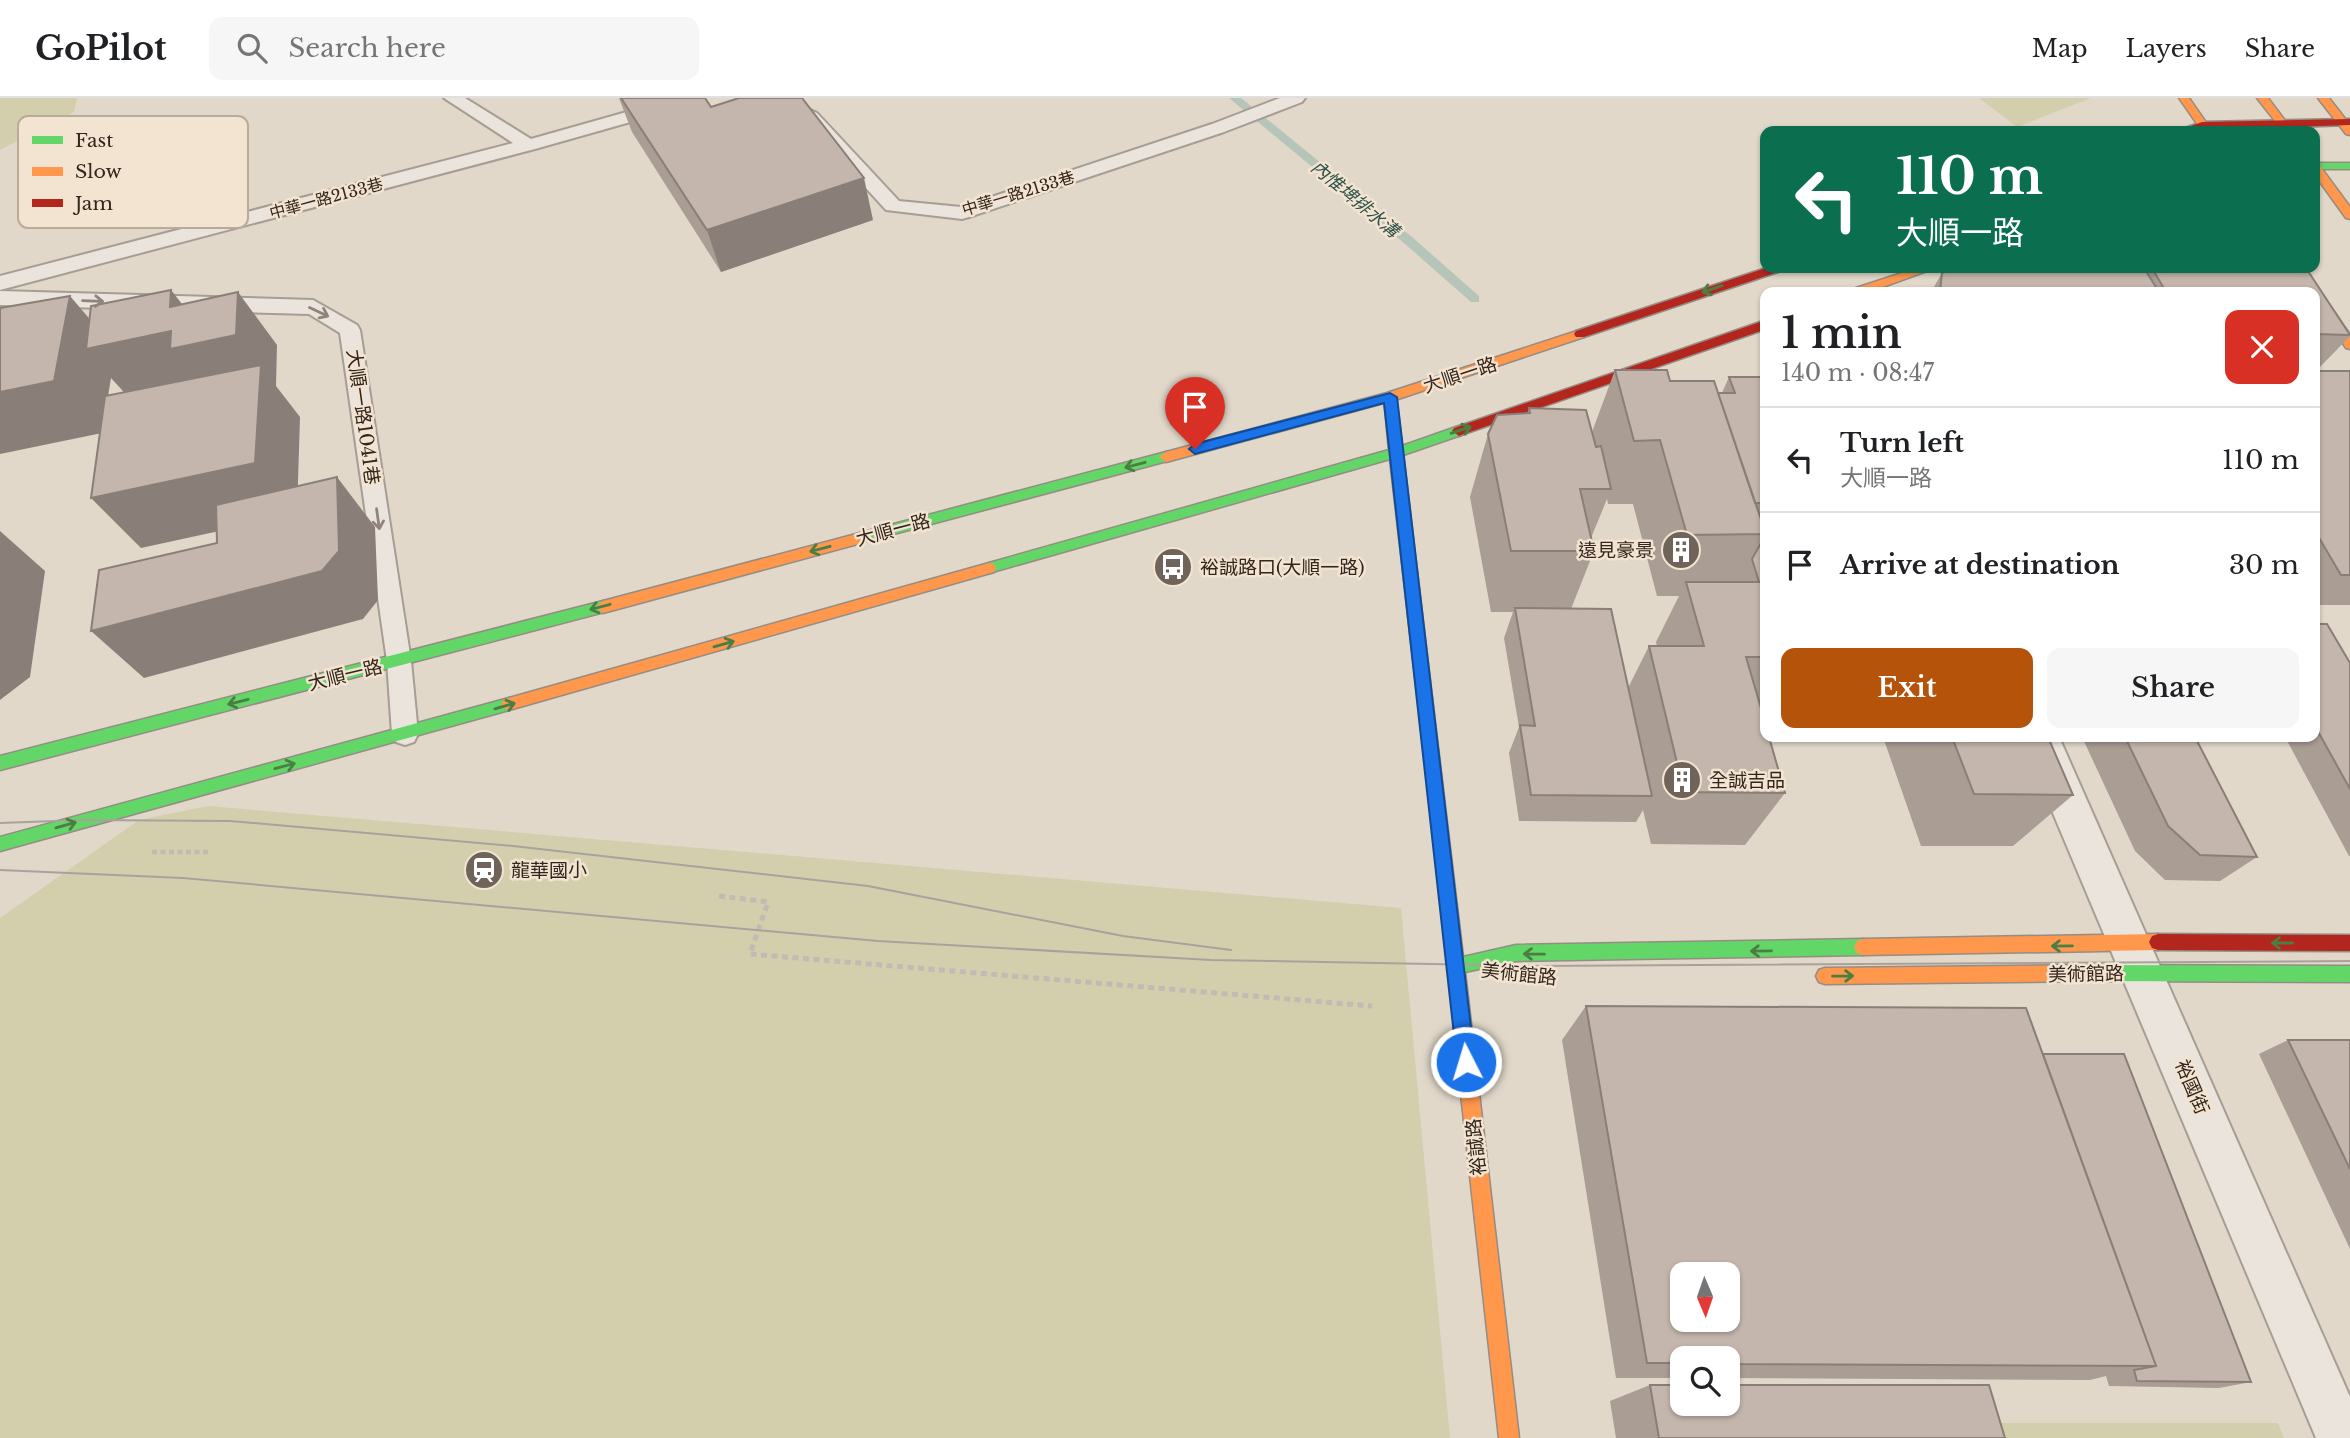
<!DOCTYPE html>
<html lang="en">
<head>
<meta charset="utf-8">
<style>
	:root { --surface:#fff; --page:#f6f6f6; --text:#202124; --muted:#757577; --line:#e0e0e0; --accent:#b45309 }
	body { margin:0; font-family:"Libre Baskerville","Noto Sans TC",serif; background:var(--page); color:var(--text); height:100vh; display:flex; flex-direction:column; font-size:26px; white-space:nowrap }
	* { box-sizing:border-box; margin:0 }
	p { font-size:23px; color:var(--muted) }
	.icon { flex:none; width:38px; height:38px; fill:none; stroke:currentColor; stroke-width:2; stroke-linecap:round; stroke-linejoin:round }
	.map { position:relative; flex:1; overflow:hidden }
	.sheet { position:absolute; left:1760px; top:189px; width:560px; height:455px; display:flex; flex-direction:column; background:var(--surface); border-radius:14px; box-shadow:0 2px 5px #0004 }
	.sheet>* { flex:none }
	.hud { position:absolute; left:1760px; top:28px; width:560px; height:147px; border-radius:14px; box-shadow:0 2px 5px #0004; background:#0b6e4f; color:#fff; overflow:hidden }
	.needle { width:46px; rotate:178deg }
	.tools { position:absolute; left:1670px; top:1164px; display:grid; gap:14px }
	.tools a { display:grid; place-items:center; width:70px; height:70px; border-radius:14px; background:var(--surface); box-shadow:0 2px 5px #0004; font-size:35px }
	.pin { position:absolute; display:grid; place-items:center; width:60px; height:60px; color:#fff; margin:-72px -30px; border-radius:50% 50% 50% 0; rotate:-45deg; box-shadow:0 0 7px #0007 }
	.pin .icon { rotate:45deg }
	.me { position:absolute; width:77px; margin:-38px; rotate:355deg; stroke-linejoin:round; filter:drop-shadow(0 0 5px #0008) }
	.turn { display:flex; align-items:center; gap:24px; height:147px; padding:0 21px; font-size:32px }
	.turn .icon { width:91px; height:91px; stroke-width:2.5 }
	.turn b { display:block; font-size:49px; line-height:60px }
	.round { display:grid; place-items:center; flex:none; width:74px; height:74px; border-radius:14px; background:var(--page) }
	.overview { display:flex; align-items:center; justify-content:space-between; height:119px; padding:0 21px }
	h1 { font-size:42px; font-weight:600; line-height:52px }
	.cta { display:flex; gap:14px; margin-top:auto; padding:14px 21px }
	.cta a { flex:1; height:80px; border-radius:14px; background:var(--accent); color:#fff; font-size:28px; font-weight:600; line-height:80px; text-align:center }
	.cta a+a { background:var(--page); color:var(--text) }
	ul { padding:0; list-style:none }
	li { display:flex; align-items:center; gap:21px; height:105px; padding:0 21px; border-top:2px solid var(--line) }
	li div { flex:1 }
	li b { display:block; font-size:26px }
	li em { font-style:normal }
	header { display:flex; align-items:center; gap:42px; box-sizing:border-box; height:98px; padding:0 35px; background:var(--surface); border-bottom:2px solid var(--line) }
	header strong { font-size:33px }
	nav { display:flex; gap:38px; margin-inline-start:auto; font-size:24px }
	.search { width:490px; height:63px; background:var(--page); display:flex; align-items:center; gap:18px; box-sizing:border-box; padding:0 24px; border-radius:14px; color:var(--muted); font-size:26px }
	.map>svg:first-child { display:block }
	.green { fill:#d3cfad }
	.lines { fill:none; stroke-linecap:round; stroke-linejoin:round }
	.stream { fill:#b6c5b9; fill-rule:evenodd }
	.lane-casing { stroke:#a69d94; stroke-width:4 }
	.street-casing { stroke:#a69d94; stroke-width:4 }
	.fast-casing { stroke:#958d84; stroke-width:3 }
	.slow-casing { stroke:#958d84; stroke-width:3 }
	.jam-casing { stroke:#958d84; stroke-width:3 }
	.path-far1 { stroke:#c2bab3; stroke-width:4.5; stroke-dasharray:5 3.5; stroke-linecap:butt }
	.path { stroke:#c2bab3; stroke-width:5; stroke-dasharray:6 4.5; stroke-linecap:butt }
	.lane { fill:#eae4dc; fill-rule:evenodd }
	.street { fill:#eae4dc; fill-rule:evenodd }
	.fast { fill:#63d668; fill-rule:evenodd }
	.slow { fill:#ff974d; fill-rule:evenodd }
	.jam { fill:#b3261e; fill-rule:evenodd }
	.tram { stroke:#a9a29c; stroke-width:2 }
	.wall { fill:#a99d94; fill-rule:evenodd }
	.shaded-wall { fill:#897f78 }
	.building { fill:#c4b6ac; stroke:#897f78; stroke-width:2; fill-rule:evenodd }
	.oneway { stroke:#4b7e42 }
	.oneway2 { stroke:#8e847c }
	.route { fill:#1a73e8; stroke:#114b97; stroke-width:2 }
	.labels { text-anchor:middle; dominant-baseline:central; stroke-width:5; stroke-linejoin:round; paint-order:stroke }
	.far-street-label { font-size:16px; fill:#33251d; stroke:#f2e4d0 }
	.far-water-label { font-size:18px; font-style:italic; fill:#2e524b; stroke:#f2e4d0 }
	.street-label { font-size:19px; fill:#33251d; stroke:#f2e4d0 }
	.poi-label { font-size:19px; fill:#33251d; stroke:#f2e4d0; text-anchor:start }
	.key { fill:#f2e4d0; stroke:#b9ab9a; stroke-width:2 }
	.key-label { font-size:19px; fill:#33251d }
</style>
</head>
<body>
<header>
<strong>GoPilot</strong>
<div class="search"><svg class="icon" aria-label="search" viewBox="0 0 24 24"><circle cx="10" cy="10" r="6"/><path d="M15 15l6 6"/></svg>Search here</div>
<nav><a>Map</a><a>Layers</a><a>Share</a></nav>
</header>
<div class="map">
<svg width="2350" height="1340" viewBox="0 0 2350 1340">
	<rect width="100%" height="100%" fill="#e1d8ca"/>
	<path class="green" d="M0,0H77L74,14L0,52Z
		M1979,0H2091L2017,29Z
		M208,708L1401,810L1450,1340H0V820L139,722Z
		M1963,1325H2278L2284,1340H1968Z"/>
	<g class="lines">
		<path class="stream" d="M1229,0H1241L1412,139L1479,198V204H1471L1404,145Z"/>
		<defs>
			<path id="lane" d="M444,0H465L531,41L676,0H704L701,4L535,51L0,192V178L513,45Z
				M761,0H784L817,15L899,103L961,109L1212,26L1280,0H1305L1302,4L1224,34L969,119L962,121L886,112L805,23L764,4Z
				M0,193L313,202L357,227L360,232L411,563L418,636L414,644L405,647L396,644L392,636L387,563L340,235L309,216L0,207Z"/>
			<path id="street" d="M2021,639H2059L2350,1299V1340H2316Z"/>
			<path id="fast" d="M2315,65H2350V71H2315Z
				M1390,294L1396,299L1402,348L1459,328L1466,333L1464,336L1403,357L1463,859L1516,847L1863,841L1869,843L1872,849L1869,855L1863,857L1516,863L1465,874L1475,960L1472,966L1466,969L1460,966L1390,361L989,475L982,470L989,465L1389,352L1384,299Z
				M1166,354L1171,356V362L860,445L853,440L860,435Z
				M603,503L608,505L610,509L608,513L0,672V658Z
				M509,600L514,602L517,606L514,610L509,612L0,753V739Z
				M2095,867L2350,868V884L2095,883L2089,881L2086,875L2089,869Z"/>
			<path id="slow" d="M2179,0H2189L2212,33H2202Z
				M2257,0H2268L2293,33H2283Z
				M2318,0H2329L2350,27V37L2346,36Z
				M2315,66L2319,67L2350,109V121L2346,120L2315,77Z
				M1917,170H1935L1869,194H1851L1853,191Z
				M2315,191L2319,192L2350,237V251L2346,250L2315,205V194H2309Z
				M1580,232L1586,236L1584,239L1395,302L1166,364L1159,359L1166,354L1387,295Z
				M860,435L865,436L867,440L865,444L603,515L596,509L603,503Z
				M989,465L994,466L996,470L994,474L509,612L504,610L501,606L504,602L509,600Z
				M2158,836L2164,838L2167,844L2164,850L2158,852L1863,857L1857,855L1854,849L1857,843L1863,841Z
				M2095,867L2101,869L2104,875L2101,881L2095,883L1825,886L1819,884L1816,878L1819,872L1825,870Z
				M1466,951L1472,954L1475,960L1519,1340H1499L1457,960L1460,954Z"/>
			<path id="jam" d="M2350,21V27L2177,33L2202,24Z
				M1766,170H1783L1781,173L1584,239H1576L1574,236L1576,233Z
				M1766,222V231L1464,336L1459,338L1452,333L1454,330Z
				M2158,836L2350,837V853L2158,852L2152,850L2149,844L2152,838Z"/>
		</defs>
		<use href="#lane" class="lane-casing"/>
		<use href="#street" class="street-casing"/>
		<use href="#fast" class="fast-casing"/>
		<use href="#slow" class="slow-casing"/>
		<use href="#jam" class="jam-casing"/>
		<path class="path-far1" d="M152,754H210"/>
		<path class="path" d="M719,798L768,804L750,856L1372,908"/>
		<use href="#lane" class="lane"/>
		<use href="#street" class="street"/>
		<use href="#fast" class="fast"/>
		<use href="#slow" class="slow"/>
		<use href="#jam" class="jam"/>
		<path class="tram" d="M0,725L83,722L230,723L513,748L868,788L1123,838L1231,852
			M0,772L183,780L878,843L1211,862L1537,868L2350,863"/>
	</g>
	<path class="wall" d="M619,0H705L711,9L873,122L721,174L632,34Z
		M1952,170H2306L2350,235V238L2320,269H2315V194H1931L1942,175Z
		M1615,272L1670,283L1718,295H1722L1729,279H1766V617H1763L1785,695L1745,747L1651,746L1643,712L1636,724L1519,723L1509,655L1519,629L1504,540L1513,514H1491L1470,399L1488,336L1527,316L1529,310L1592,334ZM1607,401L1608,406H1633L1657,498H1679L1656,544L1657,548H1649L1628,590L1571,511L1594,453L1591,440Z
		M2315,273H2350V507H2315Z
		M2315,526L2350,565V758H2349L2285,639H2315Z
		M1883,639H2048L2073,697L2013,748H1921Z
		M2082,639H2195L2257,759L2220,783L2165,782L2135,753Z
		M1586,908L2043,956L2251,1284L2219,1290L2109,1288L2106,1278L2090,1282L1727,1280V1260H1682V1280H1616L1562,942Z
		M2288,942H2350V1151L2259,956Z
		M1650,1287L2005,1340H1616L1610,1303Z"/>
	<path class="shaded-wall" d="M864,80L873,122L721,174L707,132Z
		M171,192L211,243L238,194L277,247L276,288L300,319L297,416L141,450L91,400L132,303L111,280L102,335L0,356V294L70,198L111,246L170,209Z
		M337,379L375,429L378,502L363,521L144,580L91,533Z
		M0,433L45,473L30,579L0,602Z"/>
	<path class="building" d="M621,0H705L711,9L739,0H802L864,80L707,132Z
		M1952,170H2144L2159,194H1940L1942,175Z
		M2152,170H2306L2350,237L2315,236V194H2166Z
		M171,192L170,209L238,194L236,237L170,251L171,233L86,251L91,208Z
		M70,198L54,283L0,294V210Z
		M261,267L255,365L91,400L105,298Z
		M1615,272H1667L1670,283H1714L1766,436L1687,437L1660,342L1634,343Z
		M2315,273H2350V477H2341L2315,433Z
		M1729,279H1766V405H1755L1718,295H1735Z
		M1529,310L1586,312L1596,349L1601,348L1611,391H1580L1594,453H1511L1488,336L1497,317L1530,315Z
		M337,379L339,453L322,473L91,533L99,472L217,445L216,407Z
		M1765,434H1766V484H1759L1752,461L1766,436Z
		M1686,484H1766V559H1746L1766,627V639H1769L1785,695L1684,694L1649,548H1704Z
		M1515,510L1611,511L1652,698L1531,697L1520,627L1535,628Z
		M2315,526H2327L2350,565V691L2315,628Z
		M1952,639H2048L2073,697L1974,696Z
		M2125,639H2195L2257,759L2200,757L2168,728Z
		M1586,908L2026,910L2156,1268L1727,1266V1260H1682V1265H1647ZM1682,1176H1727V1222H1682Z
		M2288,942H2350V1071Z
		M2043,956H2124L2251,1284L2137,1283L2134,1272L2156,1268Z
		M1650,1287H1682V1306H1727V1287H1989L2005,1340H1659Z"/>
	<defs><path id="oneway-shaft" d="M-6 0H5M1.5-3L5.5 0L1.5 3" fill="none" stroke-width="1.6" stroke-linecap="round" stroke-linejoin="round" transform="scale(1.75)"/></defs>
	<g class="oneway">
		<use href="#oneway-shaft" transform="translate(1712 191) rotate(161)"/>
		<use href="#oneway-shaft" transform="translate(1461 332) rotate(-19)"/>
		<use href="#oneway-shaft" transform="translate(1135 367) rotate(165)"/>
		<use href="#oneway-shaft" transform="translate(820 451) rotate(165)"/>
		<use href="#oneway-shaft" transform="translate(600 509) rotate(165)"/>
		<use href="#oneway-shaft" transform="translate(724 546) rotate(-16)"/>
		<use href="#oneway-shaft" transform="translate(238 604) rotate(166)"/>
		<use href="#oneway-shaft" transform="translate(505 608) rotate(-16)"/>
		<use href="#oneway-shaft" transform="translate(285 668) rotate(-15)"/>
		<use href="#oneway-shaft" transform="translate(66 727) rotate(-16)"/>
		<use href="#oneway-shaft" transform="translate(2282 845) rotate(-180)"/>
		<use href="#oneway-shaft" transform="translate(2062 848) rotate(179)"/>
		<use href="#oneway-shaft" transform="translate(1761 853) rotate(179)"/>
		<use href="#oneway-shaft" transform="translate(1534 856) rotate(-179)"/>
		<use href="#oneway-shaft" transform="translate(1843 878) rotate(-1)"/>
	</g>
	<g class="oneway2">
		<use href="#oneway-shaft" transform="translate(93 203) rotate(2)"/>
		<use href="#oneway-shaft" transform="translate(319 214) rotate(25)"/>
		<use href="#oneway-shaft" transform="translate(378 421) rotate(82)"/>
	</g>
	<path class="route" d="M1390,295L1397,299L1475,964L1473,971L1466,973L1460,971L1457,964L1384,305L1195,356L1189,351L1195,346Z"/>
	<defs>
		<symbol id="building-disc" viewBox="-11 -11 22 22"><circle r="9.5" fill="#70645a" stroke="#f2e4d0"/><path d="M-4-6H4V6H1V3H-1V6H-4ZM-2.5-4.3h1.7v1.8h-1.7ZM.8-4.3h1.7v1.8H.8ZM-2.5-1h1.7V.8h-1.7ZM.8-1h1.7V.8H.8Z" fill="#fff"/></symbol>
		<symbol id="bus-disc" viewBox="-11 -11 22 22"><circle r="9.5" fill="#70645a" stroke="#f2e4d0"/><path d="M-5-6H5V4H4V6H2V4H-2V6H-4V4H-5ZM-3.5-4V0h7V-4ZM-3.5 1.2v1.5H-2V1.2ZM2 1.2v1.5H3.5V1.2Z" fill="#fff"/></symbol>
		<symbol id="station-disc" viewBox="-11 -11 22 22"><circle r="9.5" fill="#70645a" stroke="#f2e4d0"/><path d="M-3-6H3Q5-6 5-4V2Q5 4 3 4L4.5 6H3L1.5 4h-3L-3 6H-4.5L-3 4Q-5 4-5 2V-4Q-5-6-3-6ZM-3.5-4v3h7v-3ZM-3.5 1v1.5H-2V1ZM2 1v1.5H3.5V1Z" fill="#fff"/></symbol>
	</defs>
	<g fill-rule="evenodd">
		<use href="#building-disc" x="1659" y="430" width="44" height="44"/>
		<use href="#bus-disc" x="1151" y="447" width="44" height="44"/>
		<use href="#building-disc" x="1660" y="660" width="44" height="44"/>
		<use href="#station-disc" x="462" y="750" width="44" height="44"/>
	</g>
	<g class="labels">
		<g class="far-street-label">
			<text transform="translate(1018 95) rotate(-17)">中華一路2133巷</text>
			<text transform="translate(326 100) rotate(-15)">中華一路2133巷</text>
		</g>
		<g class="far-water-label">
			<text transform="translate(1355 101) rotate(40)">內惟埤排水溝</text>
		</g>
		<g class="street-label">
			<text transform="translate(1460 277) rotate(-18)">大順一路</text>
			<text transform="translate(363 319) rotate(82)">大順一路1041巷</text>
			<text transform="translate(893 432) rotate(-15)">大順一路</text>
			<text transform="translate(345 577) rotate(-14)">大順一路</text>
			<text transform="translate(1519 876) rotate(6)">美術館路</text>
			<text transform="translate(2086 876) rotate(-1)">美術館路</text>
			<text transform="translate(2192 989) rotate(67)">裕國街</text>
			<text transform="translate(1476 1049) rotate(-96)">裕誠路</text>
		</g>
		<g class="poi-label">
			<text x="1654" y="452" text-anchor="end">遠見豪景</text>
			<text x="1200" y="469">裕誠路口(大順一路)</text>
			<text x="1709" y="682">全誠吉品</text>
			<text x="511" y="772">龍華國小</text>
		</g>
	</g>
	<rect x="18" y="18" width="230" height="112" rx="10" class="key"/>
	<rect x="32" y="38" width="31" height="8" fill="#63d668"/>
	<rect x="32" y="69" width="31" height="9" fill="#ff974d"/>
	<rect x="32" y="101" width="31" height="8" fill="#b3261e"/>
	<g class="key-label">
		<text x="75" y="49">Fast</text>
		<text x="75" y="80">Slow</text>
		<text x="75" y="112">Jam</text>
	</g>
</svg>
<div class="tools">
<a><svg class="needle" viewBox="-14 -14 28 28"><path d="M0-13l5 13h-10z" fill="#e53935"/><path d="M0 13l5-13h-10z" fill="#757577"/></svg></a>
<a><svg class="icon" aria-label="search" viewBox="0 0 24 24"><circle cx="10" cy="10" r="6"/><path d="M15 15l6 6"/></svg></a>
</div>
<div class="pin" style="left:1195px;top:351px;background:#d93025"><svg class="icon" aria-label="arrive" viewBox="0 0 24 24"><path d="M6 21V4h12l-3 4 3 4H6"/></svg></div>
<svg class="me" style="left:1466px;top:964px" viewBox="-20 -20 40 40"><circle r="17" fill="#1a73e8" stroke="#fff" stroke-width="3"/><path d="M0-11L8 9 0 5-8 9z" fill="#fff"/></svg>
<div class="hud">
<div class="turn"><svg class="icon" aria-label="left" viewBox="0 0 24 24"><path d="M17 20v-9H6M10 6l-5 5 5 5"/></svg><div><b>110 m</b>大順一路</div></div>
</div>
<section class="sheet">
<div class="overview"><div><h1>1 min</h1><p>140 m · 08:47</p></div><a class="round" style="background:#d93025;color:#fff"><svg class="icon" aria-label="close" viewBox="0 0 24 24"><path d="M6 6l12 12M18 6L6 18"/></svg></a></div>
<ul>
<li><svg class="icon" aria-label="left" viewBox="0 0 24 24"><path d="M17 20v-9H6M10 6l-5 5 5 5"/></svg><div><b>Turn left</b><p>大順一路</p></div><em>110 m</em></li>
<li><svg class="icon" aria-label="arrive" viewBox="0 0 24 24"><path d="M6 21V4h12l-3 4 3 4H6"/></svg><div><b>Arrive at destination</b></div><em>30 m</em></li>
</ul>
<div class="cta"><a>Exit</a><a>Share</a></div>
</section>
</div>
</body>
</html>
